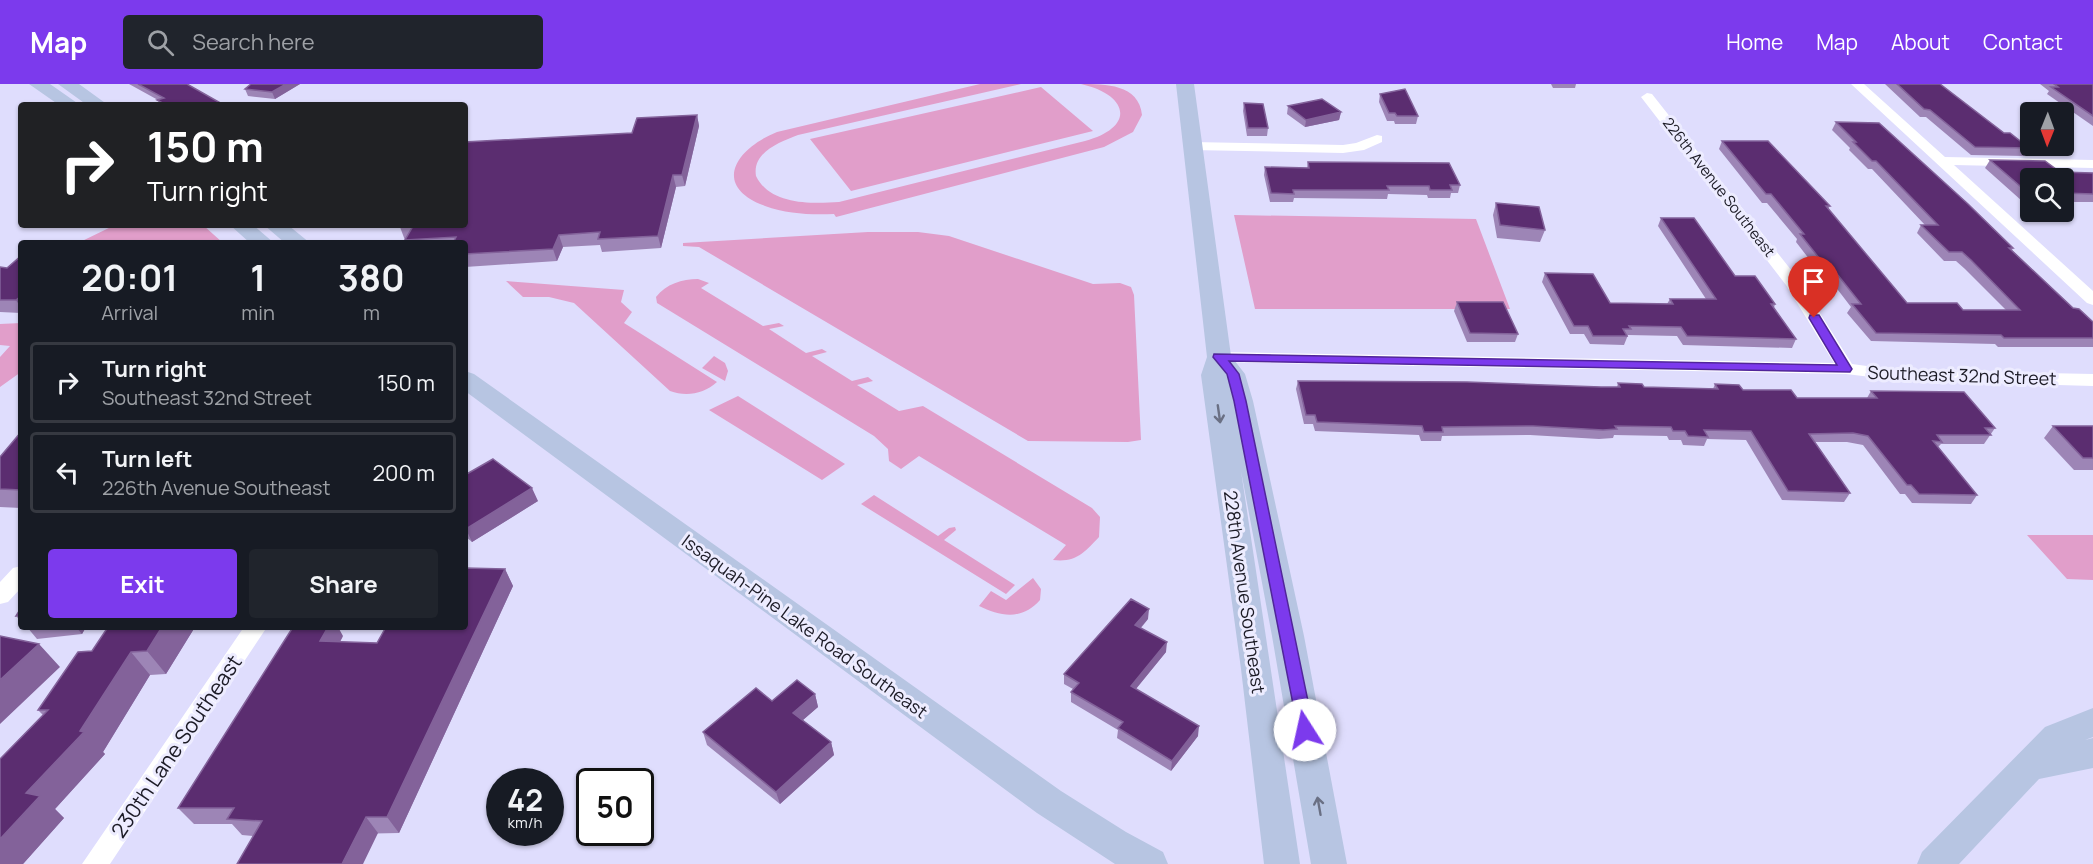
<!DOCTYPE html>
<html lang="en">
<head>
<meta charset="utf-8">
<style>
	:root { --surface:#171b24; --page:#20242c; --text:#f1f3f6; --muted:#9ea1a6; --line:#363941; --accent:#7c3aed }
	body { margin:0; font-family:Manrope,sans-serif; background:var(--page); color:var(--text); height:100vh; display:flex; flex-direction:column; font-size:22px; white-space:nowrap }
	* { box-sizing:border-box; margin:0 }
	p { font-size:20px; color:var(--muted) }
	.icon { flex:none; width:33px; height:33px; fill:none; stroke:currentColor; stroke-width:2; stroke-linecap:round; stroke-linejoin:round }
	.map { position:relative; flex:1; overflow:hidden }
	.drawer { position:absolute; left:18px; top:156px; width:450px; height:390px; display:flex; flex-direction:column; background:var(--surface); border-radius:6px; box-shadow:0 2px 4px #0004 }
	.drawer>* { flex:none }
	.banner { position:absolute; left:18px; top:18px; width:450px; height:126px; border-radius:6px; box-shadow:0 2px 4px #0004; background:#202124; color:#fff; overflow:hidden }
	.needle { width:39px; rotate:181deg }
	.controls { position:absolute; left:2020px; top:18px; display:grid; gap:12px }
	.controls a { display:grid; place-items:center; width:54px; height:54px; border-radius:6px; background:var(--surface); box-shadow:0 2px 4px #0004; font-size:30px }
	.speed { position:absolute; left:486px; top:684px; display:flex; gap:12px; font-size:30px; font-weight:700; text-align:center }
	.speed>* { display:grid; place-content:center; width:78px; height:78px; border-radius:50%; background:var(--surface); box-shadow:0 2px 4px #0004; line-height:1 }
	.speed small { font-size:15px; font-weight:400 }
	.speed .limit { border:3px solid #111; border-radius:9px; background:#fff; color:#111 }
	.pin { position:absolute; display:grid; place-items:center; width:51px; height:51px; color:#fff; margin:-62px -26px; border-radius:50% 50% 50% 0; rotate:-45deg; box-shadow:0 0 6px #0007 }
	.pin .icon { rotate:45deg }
	.me { position:absolute; width:66px; margin:-33px; rotate:350deg; stroke-linejoin:round; filter:drop-shadow(0 0 4px #0008) }
	.turn { display:flex; align-items:center; gap:21px; height:126px; padding:0 30px; font-size:27px }
	.turn .icon { width:78px; height:78px; stroke-width:2.5 }
	.turn b { display:block; font-size:42px; line-height:51px }
	.eta { display:flex; justify-content:space-evenly; align-items:center; height:102px; text-align:center }
	.eta b { font-size:36px; font-weight:700; line-height:42px }
	.action { display:flex; gap:12px; margin-top:auto; padding:12px 30px }
	.action a { flex:1; height:69px; border-radius:6px; background:var(--accent); color:#fff; font-size:24px; font-weight:700; line-height:69px; text-align:center }
	.action a+a { background:var(--page); color:var(--text) }
	ul { padding:0; list-style:none }
	li { display:flex; align-items:center; gap:18px; height:81px; margin:0 12px 9px; padding:0 18px; border:3px solid var(--line); border-radius:6px }
	li div { flex:1 }
	li b { display:block; font-size:22px }
	li em { font-style:normal }
	header { display:flex; align-items:center; gap:36px; box-sizing:border-box; height:84px; padding:0 30px; background:var(--accent); color:#fff }
	header strong { font-size:28px }
	nav { display:flex; gap:33px; margin-inline-start:auto; font-size:21px }
	.search { width:420px; height:54px; background:var(--page); display:flex; align-items:center; gap:15px; box-sizing:border-box; padding:0 21px; border-radius:6px; color:var(--muted); font-size:22px }
	.map>svg:first-child { display:block }
	.green { fill:#e19eca }
	.lines { fill:none; stroke-linecap:round; stroke-linejoin:round }
	.street { fill:#fff; fill-rule:evenodd }
	.secondary { fill:#b7c5e2; fill-rule:evenodd }
	.wall { fill:#9d85b6 }
	.shaded-wall { fill:#83629a }
	.building { fill:#5b2d70; stroke:#83629a; stroke-width:1.5 }
	.oneway { stroke:#6a7084 }
	.route { fill:#7c3aed; stroke:#51269a; stroke-width:1.5 }
	.labels { text-anchor:middle; dominant-baseline:central; stroke-width:6; stroke-linejoin:round; paint-order:stroke }
	.far-street-label { font-size:15px; fill:#1c1b26; stroke:#edecff }
	.street-label { font-size:18px; fill:#1c1b26; stroke:#edecff }
	.near-street-label { font-size:21px; fill:#1c1b26; stroke:#edecff }
</style>
</head>
<body>
<header>
<strong>Map</strong>
<div class="search"><svg class="icon" aria-label="search" viewBox="0 0 24 24"><circle cx="10" cy="10" r="6"/><path d="M15 15l6 6"/></svg>Search here</div>
<nav><a>Home</a><a>Map</a><a>About</a><a>Contact</a></nav>
</header>
<div class="map">
<svg width="2093" height="780" viewBox="0 0 2093 780">
	<rect width="100%" height="100%" fill="#dfddfd"/>
	<path class="green" d="M980,0H1021L798,51C780,58 752,68 756,92C770,121 811,120 839,118L1085,57C1136,43 1129,11 1081,0C1105,0 1139,0 1142,31L1133,48L1104,63L836,133L834,130C811,131 787,130 765,122C710,101 737,64 777,48Z
		M1041,3L1093,47L851,107L810,55Z
		M1234,131L1476,135L1510,225H1255Z
		M115,141H203L223,159H78Z
		M868,148H918L949,152L1093,200L1120,199L1131,203L1134,211L1141,356L1128,358L1028,357L699,163L683,162V159Z
		M698,195L709,199L701,204L763,242L779,239L784,242L769,245L806,269L822,265L827,268L812,272L852,297L868,293L873,297L857,301L899,327L923,322L1092,424L1100,433L1099,453C1085,468 1076,479 1053,476L1066,461L919,372L901,385L889,377L888,365L874,352L657,219L656,213C666,200 682,195 698,195Z
		M506,197L624,206L621,218L632,228L624,239L717,298C704,310 686,313 670,307L574,219L549,213H523Z
		M21,239V288L0,303V273L10,262L0,261V240Z
		M714,272L725,279L728,287L725,297L702,284Z
		M738,312L845,380L822,396L709,326Z
		M874,411L938,452L949,444L955,443L956,446L944,456L1015,501L1006,510L861,420Z
		M2027,451H2093V496L2067,495Z
		M1033,494L1041,505L1040,516C1023,536 1001,533 979,522L991,507L1006,516Z"/>
	<g class="lines">
		<path class="street" d="M1851,0H1864L1945,73L2093,76V84L1954,81L2093,207V221L2087,219Z
			M1647,9L1652,10L1799,196L1852,280L1896,286L2093,290V302L1896,296L1846,290L1219,278L1210,273L1219,268L1834,279L1786,201L1641,13Z
			M1377,51L1382,52V58L1364,66L1343,69L1191,66L1184,62L1191,58L1343,61L1356,59Z
			M21,482V504L8,518L0,520V498L13,484Z
			M244,543H267L110,780H82Z"/>
		<path class="secondary" d="M29,0H50L80,21H59Z
			M58,0H79L108,21H87Z
			M1176,0H1194L1231,272L1245,290L1253,317L1304,552L1347,780H1311L1272,552L1241,387L1300,780H1264L1241,585L1201,291L1207,273Z
			M230,141H253L274,159H250Z
			M264,141H288L310,159H285Z
			M465,287L474,290L1061,707L1126,748L1163,768L1168,780H1115L1037,729L465,307Z
			M2093,624V653L2085,656L2093,654V684L2039,695L1959,780H1917L1922,768L2045,643Z"/>
	</g>
	<path class="wall" d="M129,0H187L224,21H160L158,16Z
		M251,0H300L275,15L248,12L245,5Z
		M1551,0H1576L1575,4H1553Z
		M1885,0H1940L2004,49L2029,64L2024,72L1971,71L1926,33H1920Z
		M2040,0H2093V42L2047,10L2049,7Z
		M1380,10L1418,32L1416,40H1395L1394,37H1387L1379,18Z
		M1244,19L1268,44L1267,52H1247L1243,27Z
		M1288,22L1341,28L1339,36L1305,43L1287,30Z
		M697,31L699,42L685,102L676,103L661,164L602,168L600,161L563,163L557,177L465,183V159H406L400,143L632,49Z
		M1836,38L2013,164L2012,166L2073,224L2093,238V263H1998L1995,260L1871,257L1847,229L1851,223L1828,193H1823L1796,158L1797,155L1767,119H1762L1719,65L1722,57L1830,122L1828,125L1907,219L1963,226H2006L1965,185L1956,177H1944L1917,149L1921,141H1925L1872,85H1868L1849,66L1850,64L1832,46Z
		M1990,76L2060,88L2093,89V118H2064V94H2031V117H2022L1985,84Z
		M1308,78L1460,101L1458,109H1451L1450,114H1428L1427,111L1388,110L1387,115L1294,114L1293,118H1270L1264,91L1265,83L1307,84Z
		M1496,119L1545,146L1540,158L1497,154L1493,131Z
		M1661,134L1735,192L1775,220L1774,224L1796,255L1792,264L1683,261L1677,252L1628,251L1624,261L1590,260L1584,250H1570L1542,198L1545,189L1610,219L1667,220L1670,215H1706L1658,142Z
		M21,172V229L0,228V183L7,184Z
		M1457,218L1518,250L1515,258H1467L1454,227Z
		M1298,297L1601,303H1617L1618,299L1644,303L1713,305L1715,300L1743,306L1797,314H1867L1871,307L1995,344L1984,360H1941L1938,363L1977,411L1971,420L1912,419L1905,410H1900L1863,361L1847,358H1815L1850,409L1844,418L1782,416L1746,356L1707,355L1704,362L1683,361L1681,356H1669L1667,352L1614,351L1613,354L1599,355L1530,351L1442,352L1441,357H1421L1419,351L1315,347L1313,340H1304L1296,305Z
		M2053,342H2093V386H2074L2044,354Z
		M21,348V424L0,423V373Z
		M465,391L538,417L472,458L465,452Z
		M505,485L513,502L399,749L253,752L242,751L232,740H194L178,724L343,552L340,558L377,559Z
		M21,524V537L16,532Z
		M1148,535L1141,544L1166,568L1136,605L1198,652L1171,687L1117,654L1118,646L1071,618V608L1073,605L1064,600V590Z
		M27,543H86L82,550L37,555Z
		M195,543L166,590L150,591L103,668L105,670L55,725L64,734L23,780L43,631L38,626L92,567Z
		M815,610L818,623L803,636L831,658L834,671L780,720L707,661L703,648L772,617Z"/>
	<path class="shaded-wall" d="M286,0H300L275,15L272,8Z
		M1341,28L1339,36L1305,43L1306,36Z
		M697,31L699,42L685,102L682,91Z
		M673,91L676,103L661,164L658,152Z
		M559,151L563,163L557,177L553,165Z
		M21,212V224L16,216Z
		M532,404L538,417L472,458L466,445Z
		M505,485L513,502L399,749L387,733Z
		M1149,525L1148,535L1134,551L1135,541Z
		M76,543H86L82,550Z
		M162,543H195L166,590L147,567Z
		M328,543H338L343,552L331,574L320,557Z
		M1167,558L1166,568L1130,612L1131,602Z
		M39,560L60,583L0,640V596Z
		M131,568L150,591L103,668L105,670L55,725L64,734L23,780H0V755L26,709L80,647Z
		M815,610L818,623L796,642L793,629Z
		M1199,642L1198,652L1171,687L1172,677Z
		M831,658L834,671L780,720L776,708Z
		M366,733L378,749L363,780H342Z"/>
	<path class="building" d="M138,0H187L224,21H166L157,16L164,14Z
		M251,0H286L272,8L245,5Z
		M1897,0H1940L2004,49H2010L2029,64L1975,63L1930,26L1924,25Z
		M2054,0H2093V32L2051,3H2058Z
		M1405,5L1418,32H1397L1395,29H1389L1380,10Z
		M1322,15L1341,28L1306,36L1288,22Z
		M1244,19L1263,20L1268,44H1248Z
		M697,31L682,91H673L658,152L598,155L600,148L559,151L553,165L465,170V159H453L456,153L405,156L413,142L400,143L402,141H465V58L632,49L637,34Z
		M1836,38L1879,39L1968,120L2013,164H2009L2073,224L2079,225L2093,238V254H2004L2001,251L1876,249L1852,220H1861L1833,185L1827,184L1800,150H1804L1771,110H1766L1722,57H1768L1830,122H1826L1907,219H1957L1963,226H2020L1971,176L1962,168H1949L1921,141H1938L1876,77H1872L1853,58H1856Z
		M1990,76L2045,77L2060,88L2093,89V110L2064,109V94H2031V109L2027,108Z
		M1308,78L1449,79L1460,101H1450L1452,106H1430L1429,102H1387L1389,106H1293L1294,110L1271,109L1265,83L1309,84Z
		M1496,119L1539,123L1545,146L1500,141Z
		M1661,134H1694L1735,192H1755L1775,220H1771L1796,255L1687,252L1681,243L1629,242L1631,245H1623L1627,252H1593L1588,242H1574L1545,189L1593,190L1610,219L1673,220L1670,215H1716Z
		M21,172V212L16,216H0V183L7,184Z
		M1457,218H1503L1518,250L1470,249Z
		M1298,297L1467,298L1601,303H1620L1618,299L1642,300L1644,303L1718,305L1715,300L1739,301L1743,306H1791L1797,314H1877L1871,307L1964,308L1995,344H1985L1991,351H1937L1942,358L1933,357L1977,411L1919,410L1911,401H1907L1868,352L1853,349L1809,350L1850,409L1788,407L1751,347L1704,346L1708,353L1688,352L1685,347H1673L1671,343L1615,342L1617,345L1603,346L1533,342L1442,343L1443,348H1424L1422,342L1317,338L1315,331H1306Z
		M2053,342H2093V374H2083Z
		M21,348V406L0,405V373Z
		M493,375L532,404L466,445L465,444V391Z
		M465,484L505,485L387,733H366L342,780H237L262,737L227,735L234,724H178L293,543H328L320,557L377,559L386,543H465Z
		M1131,515L1149,525L1135,541L1167,558L1131,602L1199,642L1172,677L1118,644L1123,638L1071,608L1079,599L1064,590Z
		M21,524V531L16,532Z
		M108,543H162L147,567L131,568L80,647L84,648L26,709L40,712L0,755V675L48,626H38L78,568L92,567Z
		M0,552L39,560L0,596Z
		M797,596L815,610L793,629L831,658L776,708L703,648L756,604L772,617Z"/>
	<defs><path id="oneway-shaft" d="M-6 0H5M1.5-3L5.5 0L1.5 3" fill="none" stroke-width="1.6" stroke-linecap="round" stroke-linejoin="round" transform="scale(1.5)"/></defs>
	<g class="oneway">
		<use href="#oneway-shaft" transform="translate(1219 330) rotate(82)"/>
		<use href="#oneway-shaft" transform="translate(1319 722) rotate(-100)"/>
	</g>
	<path class="route" d="M1810,231H1819L1852,285L1850,288L1229,277L1239,290L1246,317L1314,646L1311,651H1299L1234,317L1227,290L1213,273L1214,270L1837,281L1809,234Z"/>
	<g class="labels">
		<g class="far-street-label">
			<text transform="translate(1719 103) rotate(52)">226th Avenue Southeast</text>
		</g>
		<g class="street-label">
			<text transform="translate(1962 291) rotate(2)">Southeast 32nd Street</text>
			<text transform="translate(1245 508) rotate(82)">228th Avenue Southeast</text>
			<text transform="translate(805 542) rotate(36)">Issaquah-Pine Lake Road Southeast</text>
		</g>
		<g class="near-street-label">
			<text transform="translate(176 662) rotate(-56)">230th Lane Southeast</text>
		</g>
	</g>
</svg>
<div class="controls">
<a><svg class="needle" viewBox="-14 -14 28 28"><path d="M0-13l5 13h-10z" fill="#e53935"/><path d="M0 13l5-13h-10z" fill="#9ea1a6"/></svg></a>
<a><svg class="icon" aria-label="search" viewBox="0 0 24 24"><circle cx="10" cy="10" r="6"/><path d="M15 15l6 6"/></svg></a>
</div>
<div class="speed"><div>42<small>km/h</small></div><div class="limit">50</div></div>
<div class="pin" style="left:1814px;top:234px;background:#d93025"><svg class="icon" aria-label="arrive" viewBox="0 0 24 24"><path d="M6 21V4h12l-3 4 3 4H6"/></svg></div>
<svg class="me" style="left:1305px;top:646px" viewBox="-20 -20 40 40"><circle r="19" fill="#fff"/><path d="M0-13L10 11 0 6-10 11z" fill="#7c3aed"/></svg>
<div class="banner">
<div class="turn"><svg class="icon" aria-label="right" viewBox="0 0 24 24"><path d="M7 20v-9h11M14 6l5 5-5 5"/></svg><div><b>150 m</b>Turn right</div></div>
</div>
<section class="drawer">
<div class="eta">
<div><b>20:01</b><p>Arrival</p></div>
<div><b>1</b><p>min</p></div>
<div><b>380</b><p>m</p></div>
</div>
<ul>
<li><svg class="icon" aria-label="right" viewBox="0 0 24 24"><path d="M7 20v-9h11M14 6l5 5-5 5"/></svg><div><b>Turn right</b><p>Southeast 32nd Street</p></div><em>150 m</em></li>
<li><svg class="icon" aria-label="left" viewBox="0 0 24 24"><path d="M17 20v-9H6M10 6l-5 5 5 5"/></svg><div><b>Turn left</b><p>226th Avenue Southeast</p></div><em>200 m</em></li>
</ul>
<div class="action"><a>Exit</a><a>Share</a></div>
</section>
</div>
</body>
</html>
